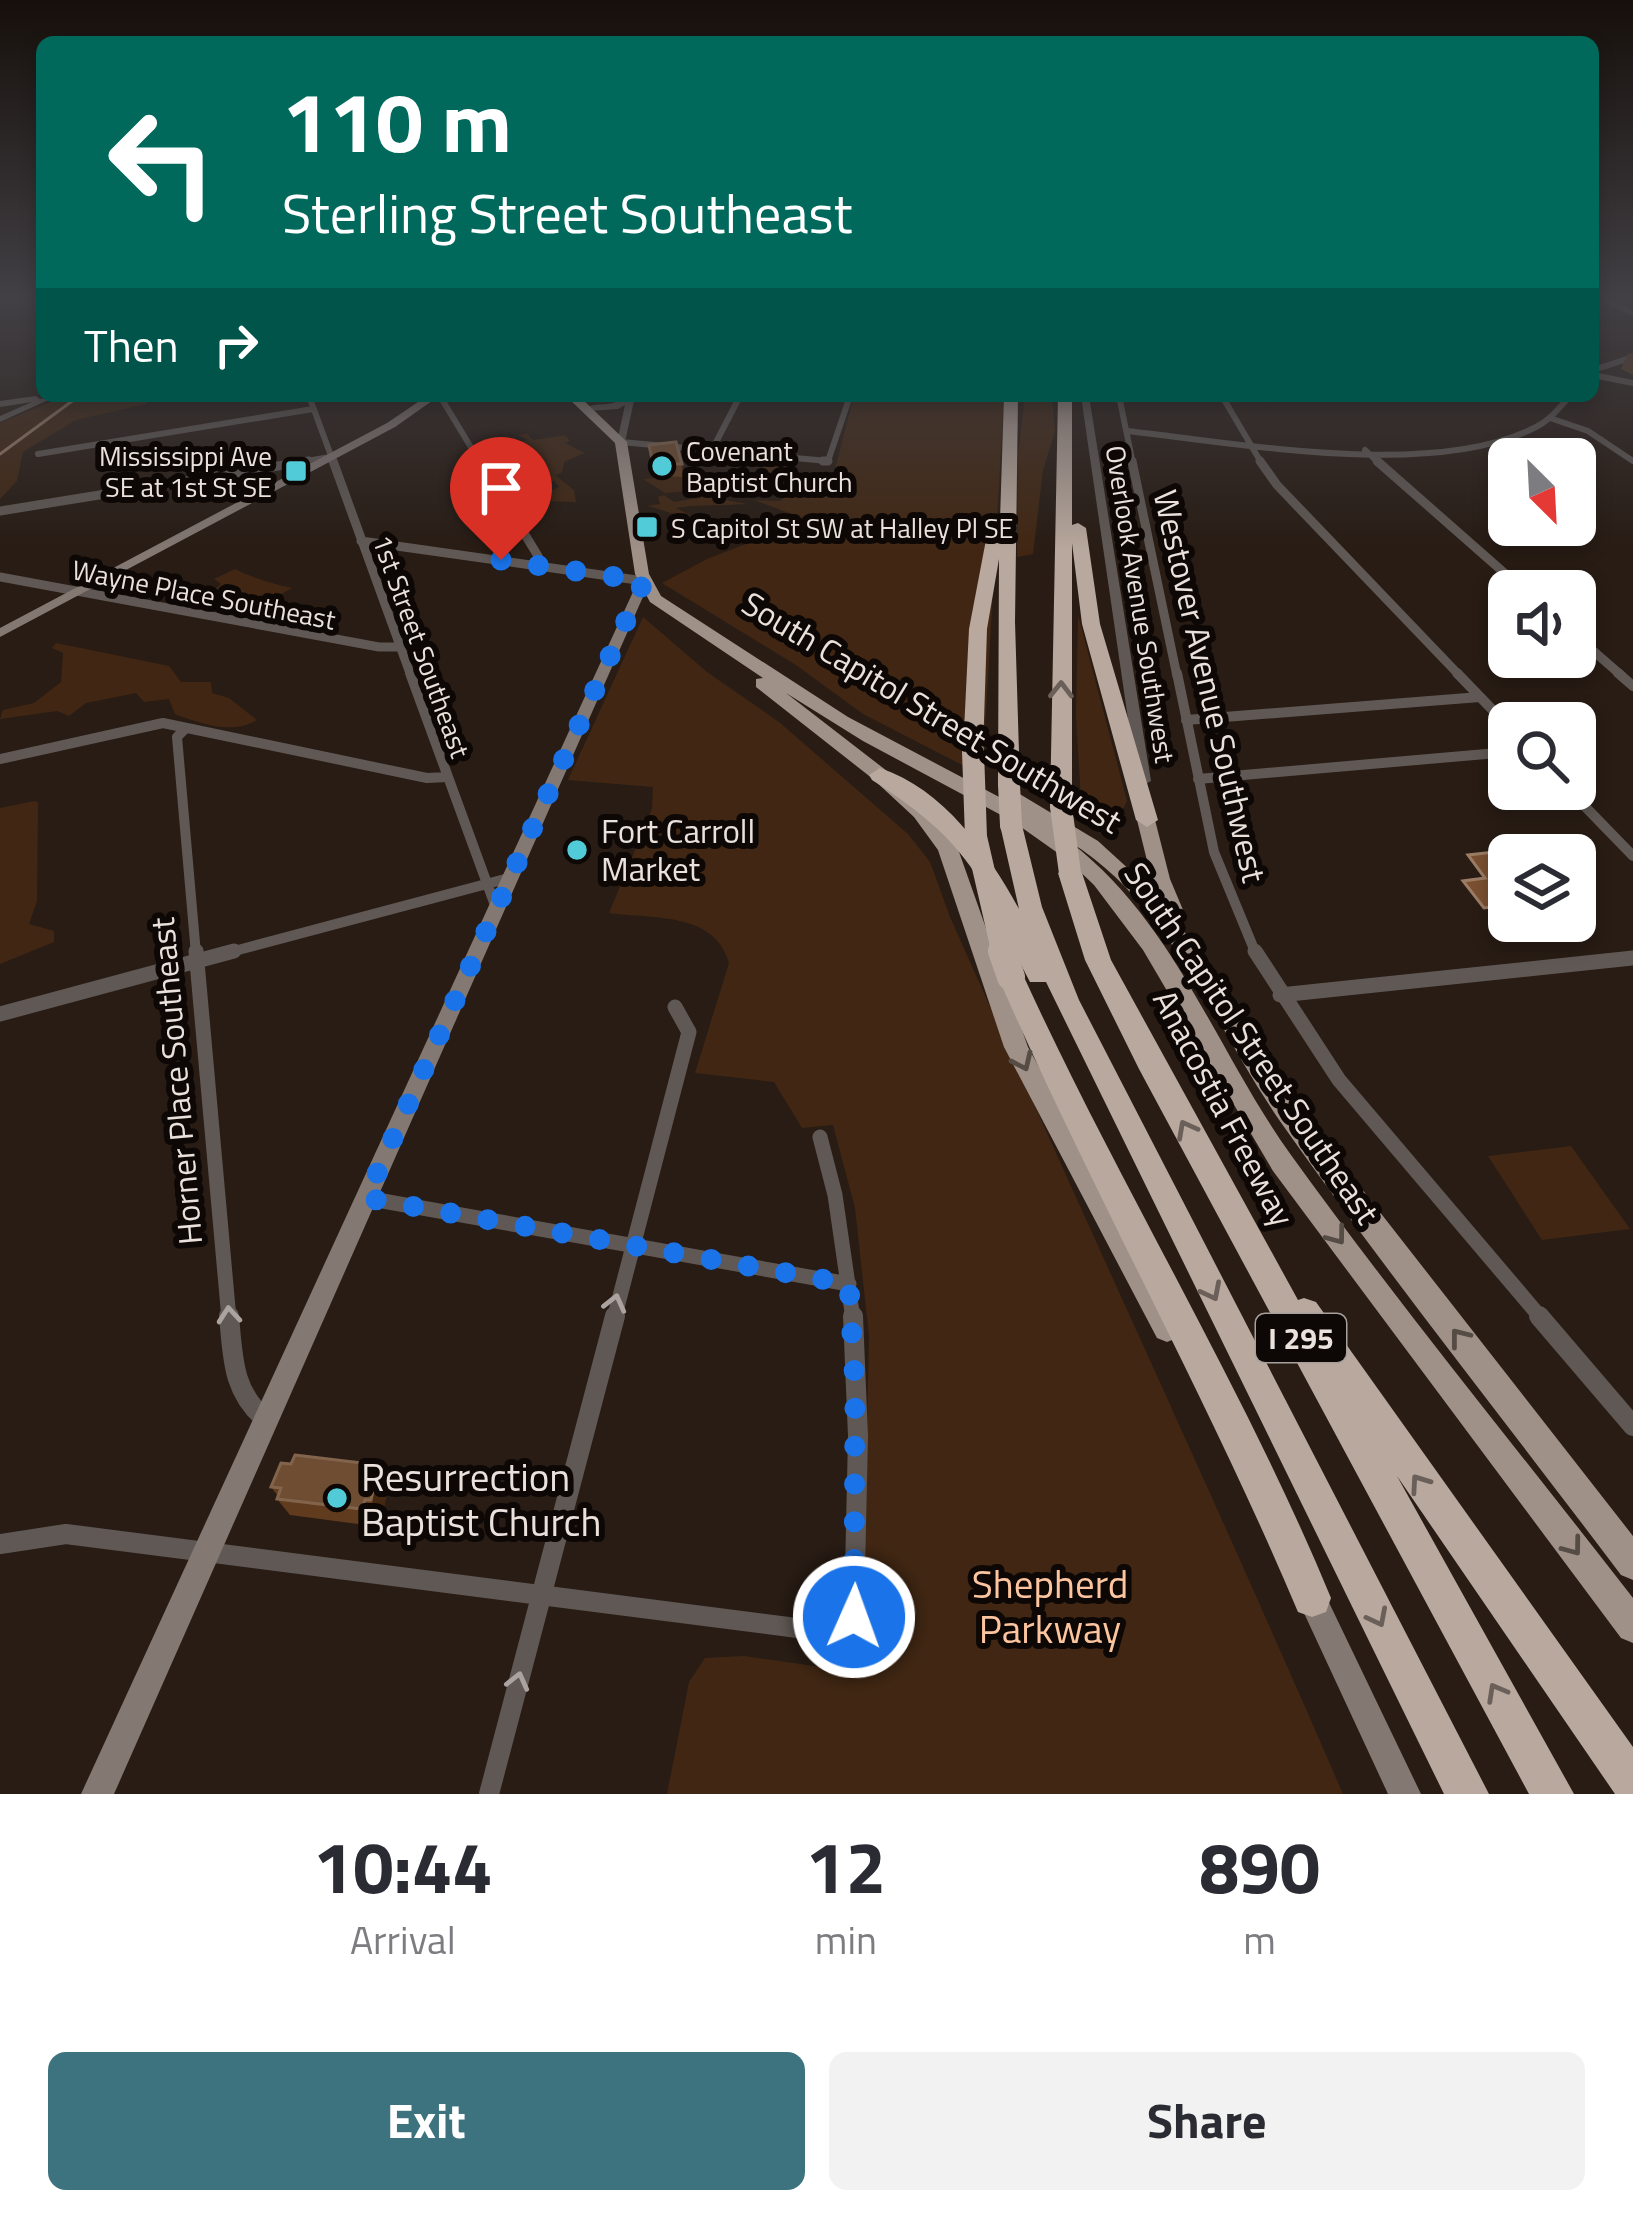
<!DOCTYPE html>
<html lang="en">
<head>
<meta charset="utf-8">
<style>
	:root { --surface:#fff; --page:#f2f2f3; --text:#2b2b33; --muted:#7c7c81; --accent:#3d737e }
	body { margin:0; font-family:"Titillium Web",sans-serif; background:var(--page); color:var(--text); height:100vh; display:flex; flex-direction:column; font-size:45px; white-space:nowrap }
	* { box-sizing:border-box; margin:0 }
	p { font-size:39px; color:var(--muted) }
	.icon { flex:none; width:66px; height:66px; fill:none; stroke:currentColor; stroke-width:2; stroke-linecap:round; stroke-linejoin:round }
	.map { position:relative; height:1794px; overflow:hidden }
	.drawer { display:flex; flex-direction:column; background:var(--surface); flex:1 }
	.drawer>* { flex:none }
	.hud { position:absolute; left:36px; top:36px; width:1563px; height:366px; border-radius:18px; box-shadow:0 6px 18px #0003; background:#00695c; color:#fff; overflow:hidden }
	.needle { width:78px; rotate:156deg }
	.controls { position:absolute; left:1488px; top:438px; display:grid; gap:24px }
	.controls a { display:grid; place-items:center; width:108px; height:108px; border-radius:18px; background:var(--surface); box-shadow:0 6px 18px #0003; font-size:60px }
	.pin { position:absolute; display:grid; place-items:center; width:102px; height:102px; color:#fff; margin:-123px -51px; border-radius:50% 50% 50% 0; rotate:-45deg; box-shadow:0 0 12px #0007 }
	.pin .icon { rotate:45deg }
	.me { position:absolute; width:132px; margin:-66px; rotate:2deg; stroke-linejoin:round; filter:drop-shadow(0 0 9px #0008) }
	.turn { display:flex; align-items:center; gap:42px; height:252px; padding:0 48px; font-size:54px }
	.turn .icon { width:156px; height:156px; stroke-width:2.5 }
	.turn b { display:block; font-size:84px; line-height:102px }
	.then { display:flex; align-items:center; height:114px; padding:0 48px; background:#0003; gap:24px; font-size:45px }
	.eta { display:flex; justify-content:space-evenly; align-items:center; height:204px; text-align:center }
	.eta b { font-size:72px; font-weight:700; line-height:84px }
	.primary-button { display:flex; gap:24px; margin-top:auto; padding:24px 48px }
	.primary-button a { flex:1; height:138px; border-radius:18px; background:var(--accent); color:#fff; font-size:48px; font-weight:700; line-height:138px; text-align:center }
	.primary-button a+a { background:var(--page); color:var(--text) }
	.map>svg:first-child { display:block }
	.green { fill:#412713 }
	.water { fill:#7a5031; stroke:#9c7c64; stroke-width:3 }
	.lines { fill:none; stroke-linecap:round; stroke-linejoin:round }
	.stream { stroke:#9c7c64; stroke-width:3 }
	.minor-far4 { stroke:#5f5854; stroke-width:6 }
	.minor-far3 { stroke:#5f5854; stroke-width:9 }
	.minor-far2 { stroke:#5f5854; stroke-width:10 }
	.minor-far1 { stroke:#5f5854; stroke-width:15 }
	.minor { stroke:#5f5854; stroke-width:20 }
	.tertiary { fill:#5f5854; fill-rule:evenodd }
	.secondary { fill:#837872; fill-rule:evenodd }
	.primary { fill:#9f9188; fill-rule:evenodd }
	.motorway { fill:#b8a89d; fill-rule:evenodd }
	.motorway-bridge-far1 { stroke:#b8a89d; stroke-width:22 }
	.motorway-bridge { stroke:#b8a89d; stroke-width:28 }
	.wall { fill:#603b1d }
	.shaded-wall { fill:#442711 }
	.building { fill:#6f4d32; stroke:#82644c; stroke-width:3 }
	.oneway { stroke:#6b6059 }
	.oneway2 { stroke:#564c46 }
	.oneway3 { stroke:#aba39f }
	.route { stroke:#1a73e8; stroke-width:21; stroke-dasharray:0 37.8 }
	.poi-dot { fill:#52cbd9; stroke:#0d0805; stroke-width:4.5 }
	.labels { text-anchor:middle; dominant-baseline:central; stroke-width:12; stroke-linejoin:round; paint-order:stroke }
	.far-poi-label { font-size:27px; fill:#eae1dc; stroke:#0d0805; text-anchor:start }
	.far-street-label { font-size:27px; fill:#eae1dc; stroke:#0d0805 }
	.shield { fill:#0d0805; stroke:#a8a09c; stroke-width:3 }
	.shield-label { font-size:30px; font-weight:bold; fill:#eae1dc }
	.street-label { font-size:33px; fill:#eae1dc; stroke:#0d0805 }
	.poi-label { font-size:33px; fill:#eae1dc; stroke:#0d0805; text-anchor:start }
	.near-poi-label { font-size:39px; fill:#eae1dc; stroke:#0d0805; text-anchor:start }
	.near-park-label { font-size:39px; fill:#fdc59f; stroke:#0d0805 }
</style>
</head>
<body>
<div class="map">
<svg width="1633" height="1794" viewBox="0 0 1633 1794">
	<rect width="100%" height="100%" fill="#281c14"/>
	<path class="green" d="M65,396H149L146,404L76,420L23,452L17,481L0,499V423Z
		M854,396H1004L983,767L968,768L863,714L796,665L662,583L707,559L808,520L754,500L780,501L793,491L831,484Z
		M1025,396H1052L1055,432L1043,470L1033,554L1017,557L1018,454Z
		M527,434L533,440L565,435L570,441L565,443L585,453L564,462L562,473L555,475L574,490L576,502L545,501L546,493L559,487L554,481H542L547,477L541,458L532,448L516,450L515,443L528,440L518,435Z
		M774,460L796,463L773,480L731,475L727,480L731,483L714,492L721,499L747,504C722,506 701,504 676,508L690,515L684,517L648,506L660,504L658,497L664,495L674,502L704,497L699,490L665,493L643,479L756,472Z
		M235,569C250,577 273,584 292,588L267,602L211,593L221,584L214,579Z
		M1078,615L1127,801L1118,819L1104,825L1085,823L1082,817L1076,717Z
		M643,617L707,672L779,722L908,834L930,862L950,917C1080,1210 1216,1500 1343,1794H667L689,1682L705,1658L744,1656L862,1673L869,1336L855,1208L833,1125L802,1128L774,1082L695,1073L729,963C715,912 654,919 609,913L652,809L653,787L568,780Z
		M56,643L169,666L181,682H211L212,693L229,698L257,720C233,735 201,724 175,714L169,699L144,702L136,693L86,703L69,716L57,711L0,719L3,710L34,703L61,682L63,653L52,648Z
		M34,801L38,802L37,901L29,924L54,931V942L0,964V808Z
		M1571,1146L1630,1229L1542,1240L1488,1156Z"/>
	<path class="water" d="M1503,851L1509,858V905L1484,908L1463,881L1485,878L1468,855Z"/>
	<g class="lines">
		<path class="stream" d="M0,454L79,396"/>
		<path class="minor-far4" d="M1607,300L1633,313
			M1593,370L1633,357
			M1593,375L1633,383
			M309,396L334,464
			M440,396L481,464
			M1119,396L1133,464
			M1222,396L1262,464
			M1550,418L1588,431L1633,461
			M1127,431C1240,443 1433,480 1536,427C1550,420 1560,407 1570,396
			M621,442L828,461L850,396
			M712,450L740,396
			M1365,450L1380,464
			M38,454L313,409
			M290,464L330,457"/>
		<path class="minor-far3" d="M333,461L411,676
			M480,461L538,556L536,566
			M823,461H828
			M1132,461L1177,676
			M1260,461L1277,485L1460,676
			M1377,461L1525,591
			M0,511L309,461
			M361,541L644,581
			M0,577L379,647H400
			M1575,635L1622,676"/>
		<path class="minor-far2" d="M410,673L496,908
			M1177,673L1214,852L1256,954
			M1457,673L1509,727
			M1618,673L1633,686
			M1186,720L1480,697
			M186,728L177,737L196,954
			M0,759L163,723L427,778L448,777
			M1198,779L1509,752
			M1568,789L1633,856
			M223,954L513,877"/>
		<path class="minor-far1" d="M196,951L229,1319
			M1255,951L1339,1080L1542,1319
			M1280,995L1633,958
			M0,1014L234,951
			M820,1137L835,1195L853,1319
			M366,1198L849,1284
			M614,1319L689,1032L675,1007"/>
		<path class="minor" d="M229,1316C233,1357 232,1391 265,1419
			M1539,1316L1633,1426
			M0,1544L66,1534L836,1633L854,1617L858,1436L853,1316
			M489,1794L615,1316"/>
		<path class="tertiary" d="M36,396L40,399L57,396L0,422V416L32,402L0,407V401Z
			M626,396H635L625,442L621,445L617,442L625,405L618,409L588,411L584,408C599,401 609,409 626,396Z
			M1081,396H1089L1151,781L1144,785L1137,781Z"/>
		<path class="secondary" d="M427,396H439L395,427L0,637V628L387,423Z
			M644,577L650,581L114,1794H81L638,581Z
			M1312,1583L1322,1588L1421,1794H1388L1297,1598L1302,1588Z"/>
		<path class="primary" d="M566,396H579L627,442L649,574L661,596L848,717L1003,799L1004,793H1018L1098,841L1155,893L1137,820L1147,814L1154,816L1170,879L1186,917L1178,923L1216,976L1297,1106L1633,1536V1580L1621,1575C1508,1425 1390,1277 1282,1124C1215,1029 1173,906 1070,842C1174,921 1217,1052 1291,1155C1400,1306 1519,1451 1633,1598V1643L1621,1638L1273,1171L1143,950L1094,885L1069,861L1014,822L863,741L786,693L887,771L928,809L958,849L1028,1047L1182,1328L1177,1338L1167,1342L1157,1338L1004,1047L938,850L914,817L873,779L756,687V679L763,678L650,602L635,574L615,443Z"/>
		<path class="motorway" d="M1004,396H1018L1015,622L1020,785L1009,792L998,785L999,559L987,629L983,751L973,757L963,751L969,629L989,524L1000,520Z
			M1058,396H1072V525L1078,523L1086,528L1100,624L1158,820L1147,827L1136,820L1082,624L1072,543V807L1061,814L1050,807Z
			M880,768C944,789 989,854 1019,909L1000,825L1011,818L1022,825L1042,907L1079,1000L1489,1794H1444L1046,982H1030C1009,944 995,901 970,866C944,829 909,804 872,780L869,775Z
			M1070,865L1082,873L1111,960L1298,1300L1304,1298L1316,1302L1633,1747V1794H1615L1397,1476L1574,1794H1529L1139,1069L1085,960L1058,873Z
			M1011,968L1020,970L1024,977C1120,1187 1243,1385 1331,1598L1326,1612L1312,1617L1298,1612C1207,1396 1092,1192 998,977L1002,970Z"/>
		<path class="motorway-bridge-far1" d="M973,751L976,837L1003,954
			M1009,785L1011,825
			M1061,807L1070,873"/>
		<path class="motorway-bridge" d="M1002,951L1011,977"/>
	</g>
	<path class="wall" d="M1633,353V375L1621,369L1628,354Z
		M649,445L682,464L683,477L654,476Z
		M379,1465L389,1482L382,1517L376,1516L373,1526L290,1515L277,1499L278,1496L271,1487Z"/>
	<path class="shaded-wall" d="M379,1465L389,1482L382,1517L371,1500Z
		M365,1500L376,1516L373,1526L362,1509Z"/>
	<path class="building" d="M676,442L682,464H653L649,445Z
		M295,1455L379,1465L371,1500H365L362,1509L277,1499L281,1488L271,1487L281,1463L291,1464Z"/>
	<defs><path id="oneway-chevron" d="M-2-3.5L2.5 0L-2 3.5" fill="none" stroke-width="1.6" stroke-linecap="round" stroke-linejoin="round" transform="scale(3)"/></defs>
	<g class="oneway">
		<use href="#oneway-chevron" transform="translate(1061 690) rotate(-89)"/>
		<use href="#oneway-chevron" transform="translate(1186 1129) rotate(-118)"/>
		<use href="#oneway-chevron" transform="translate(1212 1292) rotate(63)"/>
		<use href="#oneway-chevron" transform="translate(1419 1483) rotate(-125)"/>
		<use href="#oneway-chevron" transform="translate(1378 1618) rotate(63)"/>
		<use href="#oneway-chevron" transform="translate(1496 1692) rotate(-119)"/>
	</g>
	<g class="oneway2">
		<use href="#oneway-chevron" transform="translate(1023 1062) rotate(65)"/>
		<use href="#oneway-chevron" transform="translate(1337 1236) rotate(53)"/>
		<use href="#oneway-chevron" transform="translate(1459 1337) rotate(-128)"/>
		<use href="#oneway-chevron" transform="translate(1573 1547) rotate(53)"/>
	</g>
	<g class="oneway3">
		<use href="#oneway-chevron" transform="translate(615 1303) rotate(-76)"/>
		<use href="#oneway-chevron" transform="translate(229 1315) rotate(-95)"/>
		<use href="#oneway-chevron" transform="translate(518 1681) rotate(-76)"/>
	</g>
	<linearGradient id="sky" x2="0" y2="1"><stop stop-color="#160f0b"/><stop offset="0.54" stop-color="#424045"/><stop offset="1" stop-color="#424045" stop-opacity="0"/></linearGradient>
	<rect width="1633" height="551" fill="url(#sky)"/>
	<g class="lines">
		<path class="route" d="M501,560L644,581L366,1198L849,1284L855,1385L854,1617"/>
	</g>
	<g class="poi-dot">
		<circle cx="662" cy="466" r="12"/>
		<rect x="284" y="459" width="24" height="24" rx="6"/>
		<rect x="635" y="515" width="24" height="24" rx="6"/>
		<circle cx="577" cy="850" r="12"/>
		<circle cx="337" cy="1498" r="12"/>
	</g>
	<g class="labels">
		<g class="far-poi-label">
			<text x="686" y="450">Covenant<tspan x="686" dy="31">Baptist Church</tspan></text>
			<text x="272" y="455" text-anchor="end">Mississippi Ave<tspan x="272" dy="31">SE at 1st St SE</tspan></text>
			<text x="671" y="527">S Capitol St SW at Halley Pl SE</text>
		</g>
		<g class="far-street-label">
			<text transform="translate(204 594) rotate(11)">Wayne Place Southeast</text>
			<text transform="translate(1141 604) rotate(81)">Overlook Avenue Southwest</text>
			<text transform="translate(422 646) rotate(70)">1st Street Southeast</text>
		</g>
		<rect class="shield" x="1256" y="1314" width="90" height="48" rx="9"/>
		<g class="shield-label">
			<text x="1301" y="1338">I 295</text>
		</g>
		<g class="street-label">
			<text transform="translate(1210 686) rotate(77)">Westover Avenue Southwest</text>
			<text transform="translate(932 712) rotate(31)">South Capitol Street Southwest</text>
			<text transform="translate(1252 1043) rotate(56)">South Capitol Street Southeast</text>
			<text transform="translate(176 1081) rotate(-95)">Horner Place Southeast</text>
			<text transform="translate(1224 1108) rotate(62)">Anacostia Freeway</text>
		</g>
		<g class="poi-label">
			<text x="601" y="831">Fort Carroll<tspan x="601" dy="38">Market</tspan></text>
		</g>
		<g class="near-poi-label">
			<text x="361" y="1476">Resurrection<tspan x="361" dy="45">Baptist Church</tspan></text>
		</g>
		<g class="near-park-label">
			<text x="1050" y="1583">Shepherd<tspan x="1050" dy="45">Parkway</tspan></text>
		</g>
	</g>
</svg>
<div class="controls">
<a><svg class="needle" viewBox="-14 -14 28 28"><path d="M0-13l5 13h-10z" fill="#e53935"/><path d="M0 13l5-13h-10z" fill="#7c7c81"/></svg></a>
<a><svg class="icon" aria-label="sound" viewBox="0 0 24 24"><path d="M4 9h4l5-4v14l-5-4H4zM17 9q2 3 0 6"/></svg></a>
<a><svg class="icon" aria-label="search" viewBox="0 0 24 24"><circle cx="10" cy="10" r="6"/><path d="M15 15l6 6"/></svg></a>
<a><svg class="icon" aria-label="layers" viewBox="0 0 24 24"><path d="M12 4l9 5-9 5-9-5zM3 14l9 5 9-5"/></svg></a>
</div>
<div class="pin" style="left:501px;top:560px;background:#d93025"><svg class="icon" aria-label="arrive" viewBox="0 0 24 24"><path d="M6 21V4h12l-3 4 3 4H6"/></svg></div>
<svg class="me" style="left:854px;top:1617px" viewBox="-20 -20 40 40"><circle r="17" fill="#1a73e8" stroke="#fff" stroke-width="3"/><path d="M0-11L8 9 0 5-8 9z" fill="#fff"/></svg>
<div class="hud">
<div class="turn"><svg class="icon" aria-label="left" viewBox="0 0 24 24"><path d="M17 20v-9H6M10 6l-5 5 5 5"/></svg><div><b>110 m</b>Sterling Street Southeast</div></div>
<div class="then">Then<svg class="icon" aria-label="right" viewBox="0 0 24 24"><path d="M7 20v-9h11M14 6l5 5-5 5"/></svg></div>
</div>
</div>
<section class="drawer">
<div class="eta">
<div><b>10:44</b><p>Arrival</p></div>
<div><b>12</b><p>min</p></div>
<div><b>890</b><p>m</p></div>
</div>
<div class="primary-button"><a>Exit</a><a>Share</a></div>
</section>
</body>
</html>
